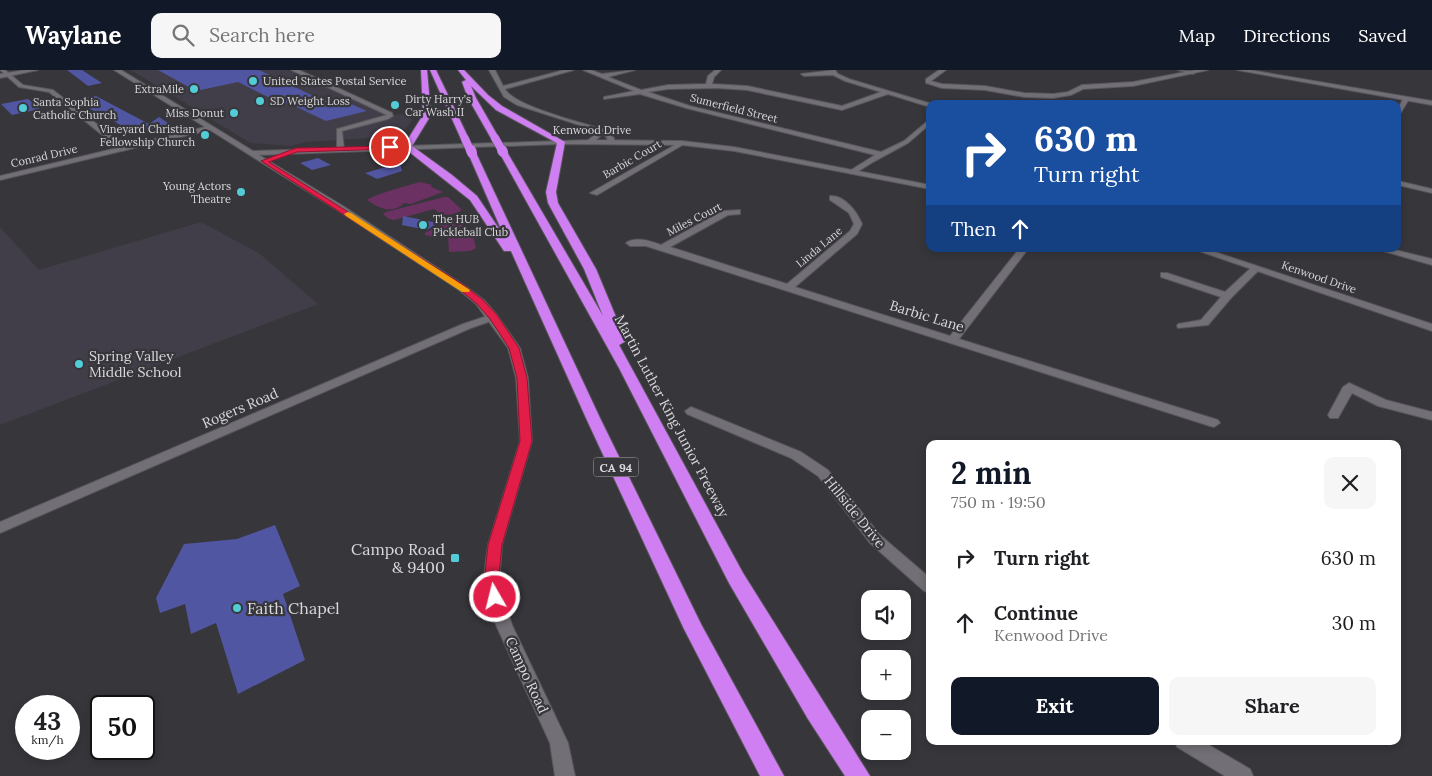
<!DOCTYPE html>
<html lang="en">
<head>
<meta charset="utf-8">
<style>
	:root { --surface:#fff; --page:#f6f6f6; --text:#202124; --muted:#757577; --accent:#111827 }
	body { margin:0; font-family:Lora,serif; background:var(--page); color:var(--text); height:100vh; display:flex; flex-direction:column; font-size:19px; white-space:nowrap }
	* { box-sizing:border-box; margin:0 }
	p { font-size:16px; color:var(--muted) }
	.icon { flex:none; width:28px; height:28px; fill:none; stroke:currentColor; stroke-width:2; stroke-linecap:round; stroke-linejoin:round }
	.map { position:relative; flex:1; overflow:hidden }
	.details { position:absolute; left:926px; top:370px; width:475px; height:305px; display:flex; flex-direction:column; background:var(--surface); border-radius:10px; box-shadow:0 2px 8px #0003 }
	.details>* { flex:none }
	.guide { position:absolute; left:926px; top:30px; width:475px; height:152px; border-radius:10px; box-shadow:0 2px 8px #0003; background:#1a4fa0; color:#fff; overflow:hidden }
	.buttons { position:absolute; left:861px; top:520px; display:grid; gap:10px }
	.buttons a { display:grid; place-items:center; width:50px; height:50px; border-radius:10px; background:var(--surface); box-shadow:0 2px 8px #0003; font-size:25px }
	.speed { position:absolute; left:15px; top:625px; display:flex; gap:10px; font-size:25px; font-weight:700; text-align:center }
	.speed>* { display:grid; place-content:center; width:65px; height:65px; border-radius:50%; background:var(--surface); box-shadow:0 2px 8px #0003; line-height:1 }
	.speed small { font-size:12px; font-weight:400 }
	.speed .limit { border:2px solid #111; border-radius:8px; background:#fff; color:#111 }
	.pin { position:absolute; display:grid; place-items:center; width:42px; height:42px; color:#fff; margin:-21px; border:2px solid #fff; border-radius:50%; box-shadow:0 1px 5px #0007 }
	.me { position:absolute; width:55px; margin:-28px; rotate:352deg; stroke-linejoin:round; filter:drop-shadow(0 0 4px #0008) }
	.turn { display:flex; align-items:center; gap:18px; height:105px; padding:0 25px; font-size:22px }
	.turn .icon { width:65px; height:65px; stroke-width:2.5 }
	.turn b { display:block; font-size:35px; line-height:42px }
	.then { display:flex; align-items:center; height:48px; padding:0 25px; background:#0003; gap:10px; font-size:19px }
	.round { display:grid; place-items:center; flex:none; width:52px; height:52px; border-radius:10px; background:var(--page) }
	.summary { display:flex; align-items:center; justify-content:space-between; height:85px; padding:0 25px }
	h1 { font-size:30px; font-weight:800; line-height:38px; color:var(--accent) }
	.action { display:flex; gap:10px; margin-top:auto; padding:10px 25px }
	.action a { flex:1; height:58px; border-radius:10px; background:var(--accent); color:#fff; font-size:20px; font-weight:800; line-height:58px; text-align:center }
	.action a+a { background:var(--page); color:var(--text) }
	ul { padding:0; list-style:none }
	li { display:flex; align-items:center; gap:15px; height:65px; padding:0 25px }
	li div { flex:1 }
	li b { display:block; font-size:19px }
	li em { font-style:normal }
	header { display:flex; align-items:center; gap:30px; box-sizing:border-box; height:70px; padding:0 25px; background:var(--accent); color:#fff }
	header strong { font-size:24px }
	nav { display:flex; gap:28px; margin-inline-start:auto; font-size:18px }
	.search { width:350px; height:45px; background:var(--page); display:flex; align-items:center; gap:12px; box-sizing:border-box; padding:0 18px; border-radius:10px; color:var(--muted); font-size:19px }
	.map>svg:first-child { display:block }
	.built { fill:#413e49 }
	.green { fill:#6c3163 }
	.building { fill:#5056a1 }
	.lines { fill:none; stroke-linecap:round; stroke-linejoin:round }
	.street-casing { stroke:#56555a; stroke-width:2 }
	.secondary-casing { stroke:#56555a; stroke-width:2 }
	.highway-casing { stroke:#56555a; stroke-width:2 }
	.street { fill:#727076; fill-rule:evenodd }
	.secondary { fill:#727076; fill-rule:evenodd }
	.highway { fill:#cf7ff2; fill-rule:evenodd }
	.highway-bridge-far1-casing { stroke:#56555a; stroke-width:9; stroke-linecap:butt }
	.highway-bridge-casing { stroke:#56555a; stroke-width:11; stroke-linecap:butt }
	.highway-bridge-far1 { stroke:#cf7ff2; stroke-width:8 }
	.highway-bridge { stroke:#cf7ff2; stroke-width:10 }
	.route { fill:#e11d48; stroke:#92132f }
	.slow { fill:#f59e0b }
	.poi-dot { fill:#52ccd6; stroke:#37363b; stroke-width:2 }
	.labels { text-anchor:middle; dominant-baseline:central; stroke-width:4.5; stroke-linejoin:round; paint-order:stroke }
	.far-poi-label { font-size:11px; fill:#d9d8db; stroke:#37363b; text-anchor:start }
	.far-street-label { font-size:11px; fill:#d9d8db; stroke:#37363b }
	.shield { fill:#37363b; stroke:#a8a7ab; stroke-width:1 }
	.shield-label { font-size:12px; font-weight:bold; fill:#d9d8db }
	.street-label { font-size:14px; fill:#d9d8db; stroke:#37363b }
	.poi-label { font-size:14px; fill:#d9d8db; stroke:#37363b; text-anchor:start }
	.near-poi-label { font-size:16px; fill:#d9d8db; stroke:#37363b; text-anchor:end }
</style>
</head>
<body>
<header>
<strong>Waylane</strong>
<div class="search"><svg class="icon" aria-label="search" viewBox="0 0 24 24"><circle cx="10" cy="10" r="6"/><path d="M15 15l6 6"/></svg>Search here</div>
<nav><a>Map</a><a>Directions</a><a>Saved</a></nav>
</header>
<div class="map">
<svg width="1432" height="706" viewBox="0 0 1432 706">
	<rect width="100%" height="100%" fill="#37363b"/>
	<path class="built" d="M131,0H288L389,45L411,44L412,51L399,66L306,72L291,76L250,73Z
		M201,152L260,184L318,234L0,355V157L39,200Z"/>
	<path class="green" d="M420,112L432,115L431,117L443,122L411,134L404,133C392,145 379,138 367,130C373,125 409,115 420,112Z
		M444,127H448L462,140C452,146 443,147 434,139L394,150L389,149L383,144L386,142Z
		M456,147L468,150L469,152L441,168L425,165V163Z
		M466,160L472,162L476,178L470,181L449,182L448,165Z"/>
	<path class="building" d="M67,0H82L102,13L88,16Z
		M158,0H259L322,30L330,28L345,35L351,34L367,41L326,51L288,33L282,34L238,12L196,21Z
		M96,26L149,54L159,47L171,55L133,63L112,50H109L100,44H98L77,30Z
		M28,29L40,39L12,45L1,34Z
		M318,88L331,95L312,100L300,93Z
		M400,93L402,101L377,109L365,103Z
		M403,146L438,153L427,160L402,155Z
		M275,455L300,516L283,524L305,590L238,624L216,553L191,564L185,534L160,543L156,528L184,474L237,469Z"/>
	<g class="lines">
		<defs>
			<path id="street" d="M0,0H5L23,15L53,20L129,79L122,81L49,22L19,17Z
				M291,0H299L392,43L393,46L388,49L342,61L344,79L337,81V59L387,45Z
				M489,0H495L503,16L564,0H574L505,19C515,37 584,53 605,60L614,68V72L608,73L607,68L601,62L517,35L504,27Z
				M583,0H591L602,4L635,0L608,7L641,20L668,15L706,14L708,6L715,0H721L714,7L712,14L747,16L842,36L881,22L845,11L833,5L804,6L801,4L835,0L838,4L849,9L932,34H930V37L888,24L842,40L747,20L717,18L668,19L648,22L690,36L881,82L904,71L930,49V54L908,73L873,92L854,104H851V100L875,85L686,38L640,24L604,29V27L634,21Z
				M1178,0L1196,2L1193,4Z
				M1404,28L1409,29L1400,44L1398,45V38Z
				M680,72L686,73L597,125L590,123Z
				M1398,111L1432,119V123L1398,115Z
				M830,126C845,125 857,142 862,154L857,164L795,217L950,266L1019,179H1028L959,269L1218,350L1220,353L1214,357L1210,356L646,176H630L626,173C635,166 651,171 661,175L723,141L740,140V144L728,145L670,177L787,214L850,161L854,154L849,143L830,130Z
				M1376,179H1391L1432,189V195Z
				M1255,196L1258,197V201L1231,228L1208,255L1178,258L1177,256L1178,254L1201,250L1221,227L1161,207V203H1167L1225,222L1252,197Z
				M493,244L497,245L498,247L497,249L471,258L0,463V452L463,254Z
				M1349,313L1386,330L1432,342V350L1378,336L1352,323L1338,348H1330L1328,345L1343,317Z
				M691,337L801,382L828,400L880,465L930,508V523L924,521L870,473L818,406L791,388L687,344L685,341Z
				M1175,671H1202L1250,699L1253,706H1225L1177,677Z"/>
			<path id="secondary" d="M25,0H38L0,8V4Z
				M114,0H121L253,81L588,70L603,59L606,61L596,70L682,71L734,77L930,115V119L734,81L682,75L561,74L259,85L343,136L465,216L484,230L497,245L520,278L528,308L532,371L502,475L499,513L512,555L568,673L575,706H555L550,673L496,555L483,513L488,475L520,371L516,308L508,278L476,234L459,220L337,140L210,60L0,110V106L205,57Z
				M939,0H946L931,11L942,14L985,16L1024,23L1053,24L1068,22L1082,15L1133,12L1196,0H1208L1133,16L1083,19L1071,25L1053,28L1024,27L985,20L942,18L926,13V9Z
				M1237,0H1250L1432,31V35Z
				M1193,179H1206L1432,254V261Z"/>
			<path id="highway" d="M421,0H427L431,45L412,76L452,105L477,126L504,166L468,83L472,80L476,83L600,348L701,554L784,706H760L684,559L586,348L511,181H504L470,130L403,77L423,45Z
				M430,0H436L469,69L468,71L461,69Z
				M458,0H464L488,25L502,36L565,72L556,122L558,133L596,199L626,271L619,275L743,503L870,706H845L808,649L729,513L619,298L499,82L503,79L507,82L603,246L584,199L548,133L546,122L557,73L496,40L471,16L476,28L499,68L492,70L468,28L462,12L466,10Z"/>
		</defs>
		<use href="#street" class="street-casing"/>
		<use href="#secondary" class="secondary-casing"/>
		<use href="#highway" class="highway-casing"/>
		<use href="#street" class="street"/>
		<use href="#secondary" class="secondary"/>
		<use href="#highway" class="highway"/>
		<defs>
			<path id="highway-bridge-far1" d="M495,68L503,82
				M465,69L471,82"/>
			<path id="highway-bridge" d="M471,80L472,83
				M502,80L503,82"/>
		</defs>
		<use href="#highway-bridge-far1" class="highway-bridge-far1-casing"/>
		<use href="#highway-bridge" class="highway-bridge-casing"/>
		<use href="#highway-bridge-far1" class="highway-bridge-far1"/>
		<use href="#highway-bridge" class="highway-bridge"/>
	</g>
	<path class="route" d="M392,76V79H390L297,82L269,92L465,216L483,230L497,245L519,278L527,308L532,371L502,475L498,513L502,527L500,531L495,533L490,531L484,513L488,475L520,371L517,308L509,278L490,249L477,234L459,219L261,91L296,78Z"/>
	<path class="slow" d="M348,142L351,143L470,220L469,222H462L346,146L344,144Z"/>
	<g class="poi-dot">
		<circle cx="253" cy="11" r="5"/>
		<circle cx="194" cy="19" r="5"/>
		<circle cx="260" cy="31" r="5"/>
		<circle cx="395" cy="35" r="5"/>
		<circle cx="23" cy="38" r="5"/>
		<circle cx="234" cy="43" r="5"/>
		<circle cx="205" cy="65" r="5"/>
		<circle cx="241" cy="122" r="5"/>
		<circle cx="423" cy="155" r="5"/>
		<circle cx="79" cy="294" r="5"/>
		<rect x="450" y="483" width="10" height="10" rx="2.5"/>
		<circle cx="237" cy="538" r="5"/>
	</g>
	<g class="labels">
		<g class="far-poi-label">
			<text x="263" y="11">United States Postal Service</text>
			<text x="184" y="19" text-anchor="end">ExtraMile</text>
			<text x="405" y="29">Dirty Harry's<tspan x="405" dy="13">Car Wash II</tspan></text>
			<text x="270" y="31">SD Weight Loss</text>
			<text x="33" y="32">Santa Sophia<tspan x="33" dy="13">Catholic Church</tspan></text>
			<text x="224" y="43" text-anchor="end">Miss Donut</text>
			<text x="195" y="59" text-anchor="end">Vineyard Christian<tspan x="195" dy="13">Fellowship Church</tspan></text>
			<text x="231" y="116" text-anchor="end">Young Actors<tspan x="231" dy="13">Theatre</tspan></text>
			<text x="433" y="149">The HUB<tspan x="433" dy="13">Pickleball Club</tspan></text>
		</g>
		<g class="far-street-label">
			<text transform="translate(734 38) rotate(14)">Sumerfield Street</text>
			<text x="592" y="60">Kenwood Drive</text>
			<text transform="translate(44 86) rotate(-13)">Conrad Drive</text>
			<text transform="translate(632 89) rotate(-30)">Barbic Court</text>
			<text transform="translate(694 149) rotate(-27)">Miles Court</text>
			<text transform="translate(819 177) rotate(-40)">Linda Lane</text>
			<text transform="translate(1319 207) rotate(19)">Kenwood Drive</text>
		</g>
		<rect class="shield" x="593.5" y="387.5" width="45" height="19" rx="4"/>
		<g class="shield-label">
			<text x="616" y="397">CA 94</text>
		</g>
		<g class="street-label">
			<text transform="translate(927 246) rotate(17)">Barbic Lane</text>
			<text transform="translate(240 338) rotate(-23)">Rogers Road</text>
			<text transform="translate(672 346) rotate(62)">Martin Luther King Junior Freeway</text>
			<text transform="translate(855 442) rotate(51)">Hillside Drive</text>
			<text transform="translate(527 605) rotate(65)">Campo Road</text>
		</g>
		<g class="poi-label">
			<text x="89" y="286">Spring Valley<tspan x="89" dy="16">Middle School</tspan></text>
		</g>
		<g class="near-poi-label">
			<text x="445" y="479">Campo Road<tspan x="445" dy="18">&amp; 9400</tspan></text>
			<text x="247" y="538" text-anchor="start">Faith Chapel</text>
		</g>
	</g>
</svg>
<div class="buttons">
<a><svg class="icon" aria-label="sound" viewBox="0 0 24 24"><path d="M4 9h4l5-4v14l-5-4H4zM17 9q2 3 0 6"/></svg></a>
<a>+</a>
<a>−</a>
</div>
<div class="speed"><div>43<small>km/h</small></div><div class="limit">50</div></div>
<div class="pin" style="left:390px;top:77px;background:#d93025"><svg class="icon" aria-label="arrive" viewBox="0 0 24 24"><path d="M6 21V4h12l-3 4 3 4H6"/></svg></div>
<svg class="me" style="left:495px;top:527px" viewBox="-20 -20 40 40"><circle r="17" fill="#e11d48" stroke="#fff" stroke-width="3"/><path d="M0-11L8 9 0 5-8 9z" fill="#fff"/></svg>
<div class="guide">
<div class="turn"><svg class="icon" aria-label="right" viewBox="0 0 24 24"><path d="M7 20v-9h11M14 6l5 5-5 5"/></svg><div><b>630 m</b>Turn right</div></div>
<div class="then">Then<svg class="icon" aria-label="ahead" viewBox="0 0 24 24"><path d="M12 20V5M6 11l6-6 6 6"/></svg></div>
</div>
<section class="details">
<div class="summary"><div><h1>2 min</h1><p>750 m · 19:50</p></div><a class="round"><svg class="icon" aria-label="close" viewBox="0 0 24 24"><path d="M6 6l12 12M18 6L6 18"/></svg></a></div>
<ul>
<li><svg class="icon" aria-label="right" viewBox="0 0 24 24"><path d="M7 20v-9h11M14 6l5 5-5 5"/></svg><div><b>Turn right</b></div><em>630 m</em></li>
<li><svg class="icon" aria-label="ahead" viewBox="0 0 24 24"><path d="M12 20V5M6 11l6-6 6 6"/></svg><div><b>Continue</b><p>Kenwood Drive</p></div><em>30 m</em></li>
</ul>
<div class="action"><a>Exit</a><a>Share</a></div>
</section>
</div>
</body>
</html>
